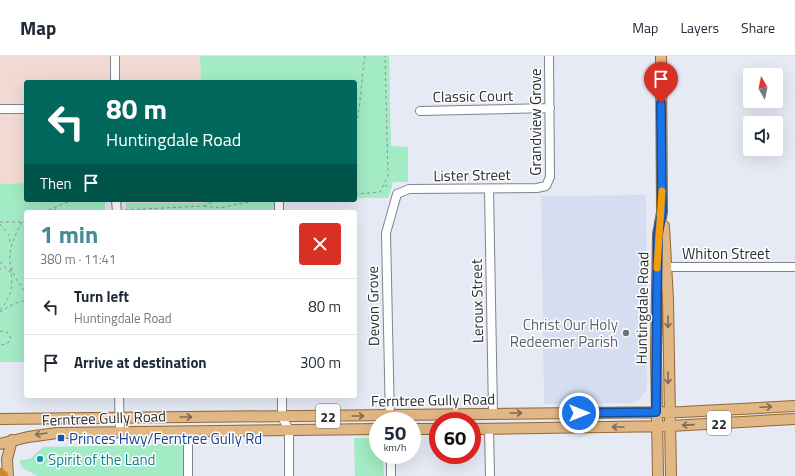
<!DOCTYPE html>
<html lang="en">
<head>
<meta charset="utf-8">
<style>
	:root { --surface:#fff; --page:#f2f2f3; --text:#1f2937; --muted:#747a83; --line:#e0e1e3; --accent:#458a96 }
	body { margin:0; font-family:"Titillium Web",sans-serif; background:var(--page); color:var(--text); height:100vh; display:flex; flex-direction:column; font-size:15px; white-space:nowrap }
	* { box-sizing:border-box; margin:0 }
	p { font-size:13px; color:var(--muted) }
	.icon { flex:none; width:22px; height:22px; fill:none; stroke:currentColor; stroke-width:2; stroke-linecap:round; stroke-linejoin:round }
	.map { position:relative; flex:1; overflow:hidden }
	.details { position:absolute; left:24px; top:154px; width:333px; height:188px; display:flex; flex-direction:column; background:var(--surface); border-radius:4px; box-shadow:0 4px 16px #0002 }
	.details>* { flex:none }
	.banner { position:absolute; left:24px; top:24px; width:333px; height:122px; border-radius:4px; box-shadow:0 4px 16px #0002; background:#00695c; color:#fff; overflow:hidden }
	.needle { width:26px; rotate:351deg }
	.controls { position:absolute; left:743px; top:12px; display:grid; gap:8px }
	.controls a { display:grid; place-items:center; width:40px; height:40px; border-radius:4px; background:var(--surface); box-shadow:0 4px 16px #0002; font-size:20px }
	.speed { position:absolute; left:369px; top:356px; display:flex; gap:8px; font-size:20px; font-weight:700; text-align:center }
	.speed>* { display:grid; place-content:center; width:52px; height:52px; border-radius:50%; background:var(--surface); box-shadow:0 4px 16px #0002; line-height:1 }
	.speed small { font-size:10px; font-weight:400 }
	.speed .limit { border:6px solid #d22; background:#fff; color:#111 }
	.pin { position:absolute; display:grid; place-items:center; width:34px; height:34px; color:#fff; margin:-41px -17px; border-radius:50% 50% 50% 0; rotate:-45deg; box-shadow:0 0 4px #0007 }
	.pin .icon { rotate:45deg }
	.me { position:absolute; width:44px; margin:-22px; rotate:90deg; stroke-linejoin:round; filter:drop-shadow(0 0 3px #0008) }
	.turn { display:flex; align-items:center; gap:14px; height:84px; padding:0 16px; font-size:18px }
	.turn .icon { width:52px; height:52px; stroke-width:2.5 }
	.turn b { display:block; font-size:28px; line-height:34px }
	.then { display:flex; align-items:center; height:38px; padding:0 16px; background:#0003; gap:8px; font-size:15px }
	.round { display:grid; place-items:center; flex:none; width:42px; height:42px; border-radius:4px; background:var(--page) }
	.summary { display:flex; align-items:center; justify-content:space-between; height:68px; padding:0 16px }
	h1 { font-size:24px; font-weight:700; line-height:30px; color:var(--accent) }
	ul { padding:0; list-style:none }
	li { display:flex; align-items:center; gap:12px; height:56px; padding:0 16px; border-top:1px solid var(--line) }
	li div { flex:1 }
	li b { display:block; font-size:15px }
	li em { font-style:normal }
	header { display:flex; align-items:center; gap:24px; box-sizing:border-box; height:56px; padding:0 20px; background:var(--surface); border-bottom:1px solid var(--line) }
	header strong { font-size:19px }
	nav { display:flex; gap:22px; margin-inline-start:auto; font-size:14px }
	.map>svg:first-child { display:block }
	.built { fill:#d5def0 }
	.industrial { fill:#f3d9d4 }
	.green { fill:#a2ebc4 }
	.lines { fill:none; stroke-linecap:round; stroke-linejoin:round }
	.minor-casing { stroke:#7e838d; stroke-width:10 }
	.major-casing { stroke:#946833; stroke-width:12 }
	.highway-casing { stroke:#946833; stroke-width:12 }
	.path { stroke:#8e9299; stroke-width:1; stroke-dasharray:3 3; stroke-linecap:butt }
	.minor { stroke:#fff; stroke-width:8 }
	.major { stroke:#e0b785; stroke-width:10 }
	.highway { stroke:#cc8734; stroke-width:11 }
	.oneway { stroke:#7c6b57 }
	.route-casing { stroke:#114b97; stroke-width:10 }
	.route { stroke:#1a73e8; stroke-width:7 }
	.slow { stroke:#f59e0b; stroke-width:7 }
	.worship-dot { fill:#6b7280; stroke:#fff; stroke-width:1.5 }
	.transit-dot { fill:#1a4fb4; stroke:#fff; stroke-width:1.5 }
	.culture-dot { fill:#0f9aa8; stroke:#fff; stroke-width:1.5 }
	.labels { text-anchor:middle; dominant-baseline:central; stroke-width:3; stroke-linejoin:round; paint-order:stroke }
	.shield { fill:#fff; stroke:#6b6c6f; stroke-width:1 }
	.shield-label { font-size:14px; font-weight:bold; fill:#2b2d31 }
	.street-label { font-size:15px; fill:#2b2d31; stroke:#fff }
	.worship-label { font-size:15px; fill:#5b616d; stroke:#fff; text-anchor:end }
	.transit-label { font-size:15px; fill:#164399; stroke:#fff; text-anchor:start }
	.culture-label { font-size:15px; fill:#0d838f; stroke:#fff; text-anchor:start }
</style>
</head>
<body>
<header>
<strong>Map</strong>
<nav><a>Map</a><a>Layers</a><a>Share</a></nav>
</header>
<div class="map">
<svg width="795" height="420" viewBox="0 0 795 420">
	<rect width="100%" height="100%" fill="#e5eaf5"/>
	<path class="built" d="M646,139L647,334L635,347L544,348L541,140Z"/>
	<path class="industrial" d="M0,0H200L201,26H26V127L0,128Z
		M126,144H204V147H126Z"/>
	<path class="green" d="M200,0H389L391,90L408,91V126H393L388,142H355V26H201Z
		M26,127V144H105V156H26V306H0V128Z
		M204,144H274V156H126V147H204Z
		M354,382H378V399H383L384,420H355Z
		M184,385V420H37L21,411L20,404L30,403L43,391L149,389Z"/>
	<g class="lines">
		<defs>
			<path id="minor" d="M115,0V26
				M0,53H26
				M420,55L550,52
				M489,133L493,357
				M116,144L117,156
				M279,145V156
				M662,211H795
				M119,340L120,376
				M282,340V361L289,374V420
				M390,365L386,177L397,138L409,133L537,132L546,130L550,121L549,0
				M489,373L490,420
				M188,375V420
				M391,399V420"/>
			<path id="major" d="M664,170L668,244L671,420
				M0,363L682,356L795,350
				M412,373H438
				M472,373L670,370L795,363
				M0,388L28,381L57,377L378,373
				M8,420L7,403L12,384
				M658,420L656,297L658,178L662,156L661,0"/>
			<path id="highway" d="M0,418L3,420"/>
		</defs>
		<use href="#minor" class="minor-casing"/>
		<use href="#major" class="major-casing"/>
		<use href="#highway" class="highway-casing"/>
		<path class="path" d="M355,74C361,50 361,24 365,0
			M385,129L391,132
			M355,138L380,136L388,120L385,0
			M204,150L220,152L258,144
			M54,153L61,156
			M125,154L203,150L219,144
			M43,156L73,144
			M0,166H22L26,164
			M22,166C6,196 4,209 26,237
			M0,168L9,179L10,187
			M0,206L11,217
			M0,211V216
			M0,254C12,240 14,228 10,210
			M0,256L13,248L26,244
			M0,275L7,276L11,282L7,288L0,289"/>
		<use href="#minor" class="minor"/>
		<use href="#major" class="major"/>
		<use href="#highway" class="highway"/>
	</g>
	<defs><path id="oneway-shaft" d="M-6 0H5M1.5-3L5.5 0L1.5 3" fill="none" stroke-width="1.6" stroke-linecap="round" stroke-linejoin="round"/></defs>
	<g class="oneway">
		<use href="#oneway-shaft" transform="translate(668 266) rotate(90)"/>
		<use href="#oneway-shaft" transform="translate(668 322) rotate(89)"/>
		<use href="#oneway-shaft" transform="translate(766 351) rotate(-3)"/>
		<use href="#oneway-shaft" transform="translate(516 357)"/>
		<use href="#oneway-shaft" transform="translate(358 360)"/>
		<use href="#oneway-shaft" transform="translate(186 361)"/>
		<use href="#oneway-shaft" transform="translate(688 369) rotate(176)"/>
		<use href="#oneway-shaft" transform="translate(618 371) rotate(180)"/>
		<use href="#oneway-shaft" transform="translate(41 378) rotate(171)"/>
	</g>
	<g class="lines">
		<defs>
			<path id="route" d="M579,357L656,356L657,241L658,178L662,156L661,47"/>
		</defs>
		<use href="#route" class="route-casing"/>
		<use href="#route" class="route"/>
		<path class="slow" d="M657,212L662,135"/>
	</g>
	<circle class="worship-dot" cx="626" cy="277" r="4"/>
	<rect class="transit-dot" x="57" y="378" width="8" height="8" rx="2"/>
	<circle class="culture-dot" cx="40" cy="403" r="4"/>
	<g class="labels">
		<g class="shield">
			<rect x="316" y="348" width="24" height="24" rx="3"/>
			<rect x="707" y="355" width="24" height="24" rx="3"/>
		</g>
		<g class="shield-label">
			<text x="328" y="360">22</text>
			<text x="719" y="367">22</text>
		</g>
		<g class="street-label">
			<text transform="translate(473 40) rotate(-1)">Classic Court</text>
			<text transform="translate(535 66) rotate(-90)">Grandview Grove</text>
			<text transform="translate(472 119) rotate(-1)">Lister Street</text>
			<text x="726" y="197">Whiton Street</text>
			<text transform="translate(477 245) rotate(-91)">Leroux Street</text>
			<text transform="translate(373 250) rotate(-91)">Devon Grove</text>
			<text transform="translate(642 252) rotate(-89)">Huntingdale Road</text>
			<text transform="translate(433 344) rotate(-1)">Ferntree Gully Road</text>
			<text transform="translate(104 362) rotate(-2)">Ferntree Gully Road</text>
		</g>
		<g class="worship-label">
			<text x="618" y="268">Christ Our Holy<tspan x="618" dy="17">Redeemer Parish</tspan></text>
		</g>
		<g class="transit-label">
			<text x="69" y="382">Princes Hwy/Ferntree Gully Rd</text>
		</g>
		<g class="culture-label">
			<text x="48" y="403">Spirit of the Land</text>
		</g>
	</g>
</svg>
<div class="controls">
<a><svg class="needle" viewBox="-14 -14 28 28"><path d="M0-13l5 13h-10z" fill="#e53935"/><path d="M0 13l5-13h-10z" fill="#747a83"/></svg></a>
<a><svg class="icon" aria-label="sound" viewBox="0 0 24 24"><path d="M4 9h4l5-4v14l-5-4H4zM17 9q2 3 0 6"/></svg></a>
</div>
<div class="speed"><div>50<small>km/h</small></div><div class="limit">60</div></div>
<div class="pin" style="left:661px;top:47px;background:#d93025"><svg class="icon" aria-label="arrive" viewBox="0 0 24 24"><path d="M6 21V4h12l-3 4 3 4H6"/></svg></div>
<svg class="me" style="left:579px;top:357px" viewBox="-20 -20 40 40"><circle r="17" fill="#1a73e8" stroke="#fff" stroke-width="3"/><path d="M0-11L8 9 0 5-8 9z" fill="#fff"/></svg>
<div class="banner">
<div class="turn"><svg class="icon" aria-label="left" viewBox="0 0 24 24"><path d="M17 20v-9H6M10 6l-5 5 5 5"/></svg><div><b>80 m</b>Huntingdale Road</div></div>
<div class="then">Then<svg class="icon" aria-label="arrive" viewBox="0 0 24 24"><path d="M6 21V4h12l-3 4 3 4H6"/></svg></div>
</div>
<section class="details">
<div class="summary"><div><h1>1 min</h1><p>380 m · 11:41</p></div><a class="round" style="background:#d93025;color:#fff"><svg class="icon" aria-label="close" viewBox="0 0 24 24"><path d="M6 6l12 12M18 6L6 18"/></svg></a></div>
<ul>
<li><svg class="icon" aria-label="left" viewBox="0 0 24 24"><path d="M17 20v-9H6M10 6l-5 5 5 5"/></svg><div><b>Turn left</b><p>Huntingdale Road</p></div><em>80 m</em></li>
<li><svg class="icon" aria-label="arrive" viewBox="0 0 24 24"><path d="M6 21V4h12l-3 4 3 4H6"/></svg><div><b>Arrive at destination</b></div><em>300 m</em></li>
</ul>
</section>
</div>
</body>
</html>
